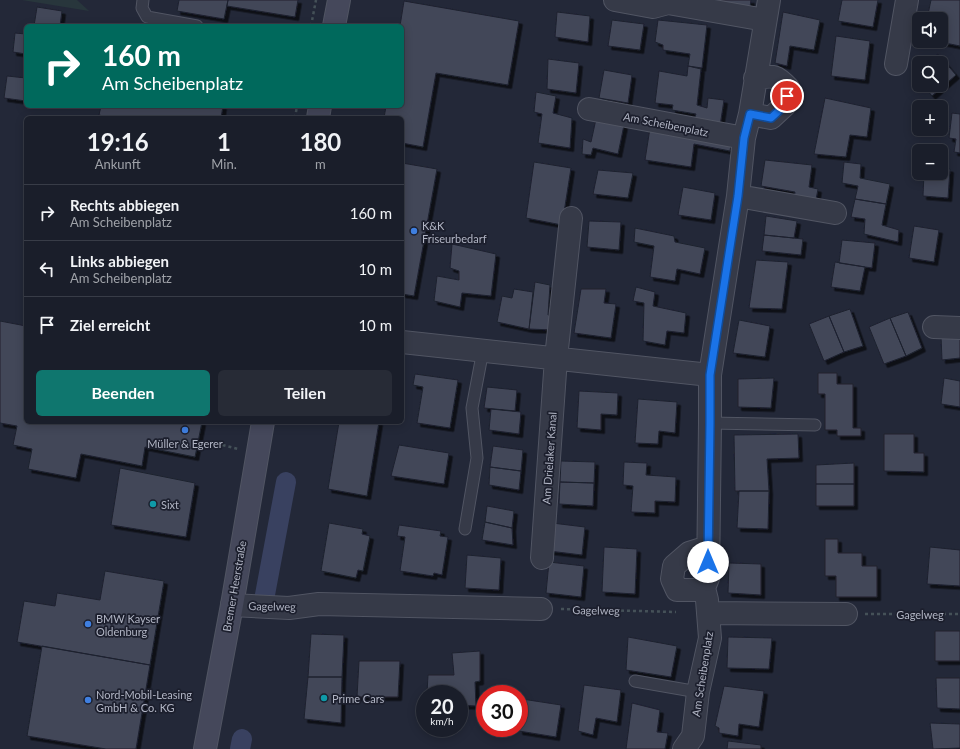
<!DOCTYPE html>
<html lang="de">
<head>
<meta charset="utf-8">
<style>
	:root { --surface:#1a1e2a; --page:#272b36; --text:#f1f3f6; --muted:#9fa2a8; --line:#383c47; --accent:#0f766e }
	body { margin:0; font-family:Lato,sans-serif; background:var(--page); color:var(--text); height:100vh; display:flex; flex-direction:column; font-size:15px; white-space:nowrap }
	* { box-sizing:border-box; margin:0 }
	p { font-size:13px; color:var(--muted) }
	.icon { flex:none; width:22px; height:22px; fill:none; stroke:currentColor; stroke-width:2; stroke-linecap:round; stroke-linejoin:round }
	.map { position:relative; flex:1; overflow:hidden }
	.details { position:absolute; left:24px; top:116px; width:380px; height:308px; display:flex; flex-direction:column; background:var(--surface); border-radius:6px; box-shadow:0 2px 10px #0003,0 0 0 1px var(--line) }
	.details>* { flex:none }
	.guide { position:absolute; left:24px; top:24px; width:380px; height:84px; border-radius:6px; box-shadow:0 2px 10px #0003,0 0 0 1px var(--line); background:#00695c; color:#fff; overflow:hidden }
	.controls { position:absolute; left:912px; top:12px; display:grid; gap:8px }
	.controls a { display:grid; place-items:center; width:36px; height:36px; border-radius:6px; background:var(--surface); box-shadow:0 2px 10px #0003,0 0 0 1px var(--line); font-size:20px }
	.speed { position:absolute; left:416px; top:685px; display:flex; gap:8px; font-size:20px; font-weight:700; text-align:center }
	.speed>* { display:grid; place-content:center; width:52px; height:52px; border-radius:50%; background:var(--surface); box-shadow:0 2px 10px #0003,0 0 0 1px var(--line); line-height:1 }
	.speed small { font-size:10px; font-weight:400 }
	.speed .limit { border:6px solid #d22; background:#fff; color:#111 }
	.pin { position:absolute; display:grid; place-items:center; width:34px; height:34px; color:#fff; margin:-17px; border:2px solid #fff; border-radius:50%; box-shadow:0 1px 4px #0007 }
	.me { position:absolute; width:44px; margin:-22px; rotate:0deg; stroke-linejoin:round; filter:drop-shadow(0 0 3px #0008) }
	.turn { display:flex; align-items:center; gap:14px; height:84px; padding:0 12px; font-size:18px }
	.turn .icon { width:52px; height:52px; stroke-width:2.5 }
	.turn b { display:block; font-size:28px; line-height:34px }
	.eta { display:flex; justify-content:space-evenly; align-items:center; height:68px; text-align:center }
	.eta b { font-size:24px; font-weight:700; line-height:28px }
	.cta { display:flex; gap:8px; margin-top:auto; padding:8px 12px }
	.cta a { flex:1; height:46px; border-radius:6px; background:var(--accent); color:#fff; font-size:16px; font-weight:700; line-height:46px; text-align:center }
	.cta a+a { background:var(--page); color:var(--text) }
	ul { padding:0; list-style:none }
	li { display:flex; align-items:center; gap:12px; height:56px; padding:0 12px; border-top:1px solid var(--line) }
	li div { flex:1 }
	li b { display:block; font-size:15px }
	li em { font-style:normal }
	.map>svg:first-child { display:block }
	.green { fill:#28363c }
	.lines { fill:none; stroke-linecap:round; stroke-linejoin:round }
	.canal { stroke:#394160; stroke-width:20 }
	.building { fill:#424759; stroke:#1e212f; filter:url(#shadow) }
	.lane-casing { stroke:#515563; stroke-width:13 }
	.street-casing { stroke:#515563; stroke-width:24 }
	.secondary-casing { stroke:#515563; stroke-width:24 }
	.path { stroke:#455158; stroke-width:2.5; stroke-dasharray:3 3; stroke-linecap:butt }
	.lane { stroke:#363a48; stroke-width:11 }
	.street { stroke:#363a48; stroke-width:22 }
	.secondary { stroke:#45485b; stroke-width:22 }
	.route-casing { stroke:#114b97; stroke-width:10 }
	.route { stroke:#1a73e8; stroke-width:7 }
	.shop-dot { fill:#3f7fe0; stroke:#1c1f2d; stroke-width:1.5 }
	.culture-dot { fill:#0f9aa8; stroke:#1c1f2d; stroke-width:1.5 }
	.labels { text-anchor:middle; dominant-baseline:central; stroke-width:3.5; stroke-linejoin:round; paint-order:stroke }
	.street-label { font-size:11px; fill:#b1b5c4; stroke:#1c1f2d }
	.poi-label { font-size:11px; fill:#b1b5c4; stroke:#1c1f2d; text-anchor:start }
</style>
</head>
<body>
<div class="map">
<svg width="960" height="749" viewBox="0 0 960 749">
	<defs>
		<filter id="shadow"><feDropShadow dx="3.5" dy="3.5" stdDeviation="0" flood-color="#0009"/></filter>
	</defs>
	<rect width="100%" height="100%" fill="#232838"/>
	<path class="green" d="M22,0H77L89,11Z"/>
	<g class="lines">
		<path class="canal" d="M264,600L286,482
			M240,749L242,739"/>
	</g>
	<path class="building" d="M179,0H228L224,19L177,11Z
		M228,0H298L295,17L227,6Z
		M708,0H751L750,7Z
		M842,0H878L873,27L838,21Z
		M931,0H960V46L935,41H941V19H927Z
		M404,1L519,21L508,85L436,73L423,147L402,143V118H384L386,106H402V26H400Z
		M37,7L62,11L60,26H34Z
		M557,12L590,16L588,42L555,37Z
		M783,12L820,20L814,50L790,46L787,66L775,63Z
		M612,20L644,24L640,50L608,46Z
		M658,20L707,25L702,68L688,66L690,54L663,50V45L655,42Z
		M15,33L26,34V54L13,52Z
		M836,36L870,41L865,80L831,76Z
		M938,54L956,75L932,96L923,85H941V63H928Z
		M548,59L579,63L576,93L547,89Z
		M688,66L701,69L697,105L707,108L708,98L724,100L720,126L694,120L696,114L672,110L673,105L655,103L659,71L687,76Z
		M604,70L632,75L628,103L599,98Z
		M919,71V81L914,75Z
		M7,76L26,78V101L4,98Z
		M536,92L556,96L553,113L572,118L570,148L538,143L542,114L534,112Z
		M825,98L871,108L867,137L850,135L846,157L814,154Z
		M101,106H223L221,118H114L99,115Z
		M952,113L960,114V153L954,152L956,139L949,138Z
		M596,119L624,125L618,154L593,148L591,155L582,154L583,139L591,142Z
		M650,128L732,138L730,151L694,144L691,167L645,160Z
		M765,160L812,165L809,187L818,189L815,205L794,201L795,192L761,186Z
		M534,162L571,168L562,225L526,218Z
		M844,162L861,164L860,178L890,184L886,204L855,199L858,186L842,183Z
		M402,163L437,169L414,296L402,294Z
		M941,167L950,169L948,198L923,196L924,173H941Z
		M598,170L633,173L628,198L593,194Z
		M683,187L715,193L711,220L678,215Z
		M855,199L886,204L882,225L899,230L898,242L864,234L865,219L851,217Z
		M766,216L797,221L794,238L764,235Z
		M589,221L621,222L619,250L587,247Z
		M914,226L939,230L934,262L909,258Z
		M635,228L674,236L675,242L705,248L700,274L677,269L675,281L650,277L654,246L634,242Z
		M764,235L803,239L801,255L762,251Z
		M842,240L875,243L872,268L839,263Z
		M452,244L496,254L491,296L462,293L460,307L434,301L437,276L459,280V271L450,268Z
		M756,260L788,262L782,309L749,308Z
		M835,262L865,267L860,291L831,287Z
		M535,282L550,285L548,315L555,316L553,330L529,329Z
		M636,287L655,292L653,306L686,313L684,333L667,331L665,345L643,341L644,303L633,301Z
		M514,289L533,292L529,329L497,322L502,296L512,298Z
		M581,289H606L604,303L616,304L611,338L574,333Z
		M850,309L863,346L844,352L829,316Z
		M908,312L922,348L906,356L890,318Z
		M829,316L844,352L824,361L809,324Z
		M890,318L906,356L884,364L869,327Z
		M739,320L770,326L765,357L733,353Z
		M0,321L26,326V422H202L195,457L145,447L142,466L81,454L76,478L28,469L32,449L13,445L17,426L0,423Z
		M960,332V358L942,360L941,336Z
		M818,373H837V384H853V428H861V436H837V430H825V394H818Z
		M415,374L458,380L450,428L417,423L423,387L413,385Z
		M774,378L771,408L738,407V379Z
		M944,378L960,381V407L941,404Z
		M487,387L517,390L515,411L484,408Z
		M579,391L618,393L617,415L601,414V430L577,428Z
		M638,399L677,402L675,433L659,431L658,444L635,443Z
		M491,409L521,412L519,434L489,430Z
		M339,422H379L367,496L328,489Z
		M798,434L799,458L767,459L769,491H735L734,435Z
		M884,434H914V453H924V472L884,471Z
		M399,445L449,453L444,484L391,476Z
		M493,446L523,450L521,471L490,467Z
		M561,461L595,462L594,483L560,482Z
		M624,462L647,463L646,475L676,477L675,502L655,501V513L631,512L633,486L623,485Z
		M854,463V484H816V465Z
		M490,467L521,471L519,490L489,485Z
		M120,468L195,483L186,537L111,525Z
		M560,482L594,483L593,506L559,504Z
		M816,484H854V506H816Z
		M739,491H769L768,529L737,528Z
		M487,506L514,511L512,528L485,522Z
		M485,522L512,528L513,545L482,540Z
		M329,523L363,529L362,534L370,536L363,571L358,570L356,578L321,571Z
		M552,523L585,527L582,555L549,551Z
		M399,525L441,531L440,536L448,537L442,575L434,573L433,576L400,571L405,537L397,536Z
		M825,539H838V553H862V566H877V597H836V576H825Z
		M604,547L637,549L635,594L602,592Z
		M930,547L960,550V586L927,584Z
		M467,555L501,558L499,590L465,588Z
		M549,562L584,566L581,597L546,593Z
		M729,563L761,564V595L728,593Z
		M105,571L164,581L150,665L17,642L24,601L55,606L57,593L100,600Z
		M935,631H960V661H935Z
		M311,634L344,635L342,677H308Z
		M628,637L677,646L671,677L626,670Z
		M728,637L772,638L769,669L727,668Z
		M42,646L150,665L136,749H106L27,736Z
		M480,651V681L475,682L476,706L459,705V694H427L428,675H454L452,653Z
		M359,661H400L398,697H357Z
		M308,677H342L341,723L304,719Z
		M936,678H960V709L937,708Z
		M584,685L621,690L617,722L596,718L593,735L578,731Z
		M724,686L764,691L759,727L739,724L738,736L719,733V728L715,726Z
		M522,699L561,705L556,737L519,731Z
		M632,703L660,710L657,732L668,733L665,749H626Z
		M930,723L960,724V748L933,749Z
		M728,741L761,745V749H727Z"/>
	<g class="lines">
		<defs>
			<path id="lane" d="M143,0L142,8L147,17L197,26
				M710,423L815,425
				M465,529L477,458L472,408L483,350
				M635,681L698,692"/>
			<path id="street" d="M615,0L653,7L668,3L765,20
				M896,64L907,0
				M589,109L744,138
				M750,114L771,118L785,105L788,88C775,74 773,76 755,78
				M738,196L835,213
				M934,327L960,328
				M402,342L710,375
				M708,547L689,553L674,566L672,579L677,590H694L704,588L708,578L710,423V375L738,196L744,138L750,114L769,0
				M542,558L556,358L571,218
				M232,605L289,608L319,604L541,609
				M709,613L846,614
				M684,749L693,736L698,692L710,638L707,600L704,588"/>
			<path id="secondary" d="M334,26L339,0
				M318,118L320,106
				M205,749L232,605L263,422"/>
		</defs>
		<use href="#lane" class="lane-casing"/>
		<use href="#street" class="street-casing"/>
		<use href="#secondary" class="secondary-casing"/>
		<path class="path" d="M311,26L316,0
			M295,118L297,106
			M211,442L238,449
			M561,609L676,612
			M865,614H960"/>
		<use href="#lane" class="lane"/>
		<use href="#street" class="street"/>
		<use href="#secondary" class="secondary"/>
	</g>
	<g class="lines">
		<defs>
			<path id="route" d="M708,562L710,423V375L738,196L744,138L750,114L771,118L785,105L787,96"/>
		</defs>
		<use href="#route" class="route-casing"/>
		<use href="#route" class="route"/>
	</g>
	<g class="shop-dot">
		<circle cx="414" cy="231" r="4"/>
		<circle cx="185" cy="430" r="4"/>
		<circle cx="88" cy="624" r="4"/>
		<circle cx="88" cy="700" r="4"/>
	</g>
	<g class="culture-dot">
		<circle cx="153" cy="504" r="4"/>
		<circle cx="324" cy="698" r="4"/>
	</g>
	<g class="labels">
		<g class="street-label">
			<text transform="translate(666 124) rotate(11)">Am Scheibenplatz</text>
			<text transform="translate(549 458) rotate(-86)">Am Drielaker Kanal</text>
			<text transform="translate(234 586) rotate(-80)">Bremer Heerstraße</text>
			<text transform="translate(272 606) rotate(1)">Gagelweg</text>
			<text transform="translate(596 610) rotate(1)">Gagelweg</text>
			<text x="920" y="614">Gagelweg</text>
			<text transform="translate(702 674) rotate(-81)">Am Scheibenplatz</text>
		</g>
		<g class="poi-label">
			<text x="422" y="225">K&amp;K<tspan x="422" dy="13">Friseurbedarf</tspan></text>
			<text x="185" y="443" text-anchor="middle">Müller &amp; Egerer</text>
			<text x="161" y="504">Sixt</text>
			<text x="96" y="618">BMW Kayser<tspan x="96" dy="13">Oldenburg</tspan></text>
			<text x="96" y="694">Nord-Mobil-Leasing<tspan x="96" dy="13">GmbH &amp; Co. KG</tspan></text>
			<text x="332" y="698">Prime Cars</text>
		</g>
	</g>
</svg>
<div class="controls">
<a><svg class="icon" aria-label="sound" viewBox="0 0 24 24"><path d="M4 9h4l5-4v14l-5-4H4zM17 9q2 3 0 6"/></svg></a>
<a><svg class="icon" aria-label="search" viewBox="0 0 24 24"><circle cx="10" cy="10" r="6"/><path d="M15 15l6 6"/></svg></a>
<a>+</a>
<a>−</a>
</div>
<div class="speed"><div>20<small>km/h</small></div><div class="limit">30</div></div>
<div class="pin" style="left:787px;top:96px;background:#d93025"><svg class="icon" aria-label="arrive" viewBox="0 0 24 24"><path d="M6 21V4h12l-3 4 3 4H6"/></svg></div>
<svg class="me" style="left:708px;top:562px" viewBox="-20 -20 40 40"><circle r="19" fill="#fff"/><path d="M0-13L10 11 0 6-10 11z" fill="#1a73e8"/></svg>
<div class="guide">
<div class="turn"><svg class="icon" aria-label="right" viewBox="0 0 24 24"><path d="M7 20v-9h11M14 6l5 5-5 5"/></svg><div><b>160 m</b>Am Scheibenplatz</div></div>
</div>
<section class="details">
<div class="eta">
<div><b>19:16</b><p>Ankunft</p></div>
<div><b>1</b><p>Min.</p></div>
<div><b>180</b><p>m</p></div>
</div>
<ul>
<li><svg class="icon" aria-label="right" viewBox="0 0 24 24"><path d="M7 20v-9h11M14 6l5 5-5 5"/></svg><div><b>Rechts abbiegen</b><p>Am Scheibenplatz</p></div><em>160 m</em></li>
<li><svg class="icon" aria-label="left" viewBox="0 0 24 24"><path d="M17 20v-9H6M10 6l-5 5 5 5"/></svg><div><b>Links abbiegen</b><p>Am Scheibenplatz</p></div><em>10 m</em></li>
<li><svg class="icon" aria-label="arrive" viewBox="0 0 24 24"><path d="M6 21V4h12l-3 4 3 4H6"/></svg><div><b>Ziel erreicht</b></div><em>10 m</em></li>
</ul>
<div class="cta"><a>Beenden</a><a>Teilen</a></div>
</section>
</div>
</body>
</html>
